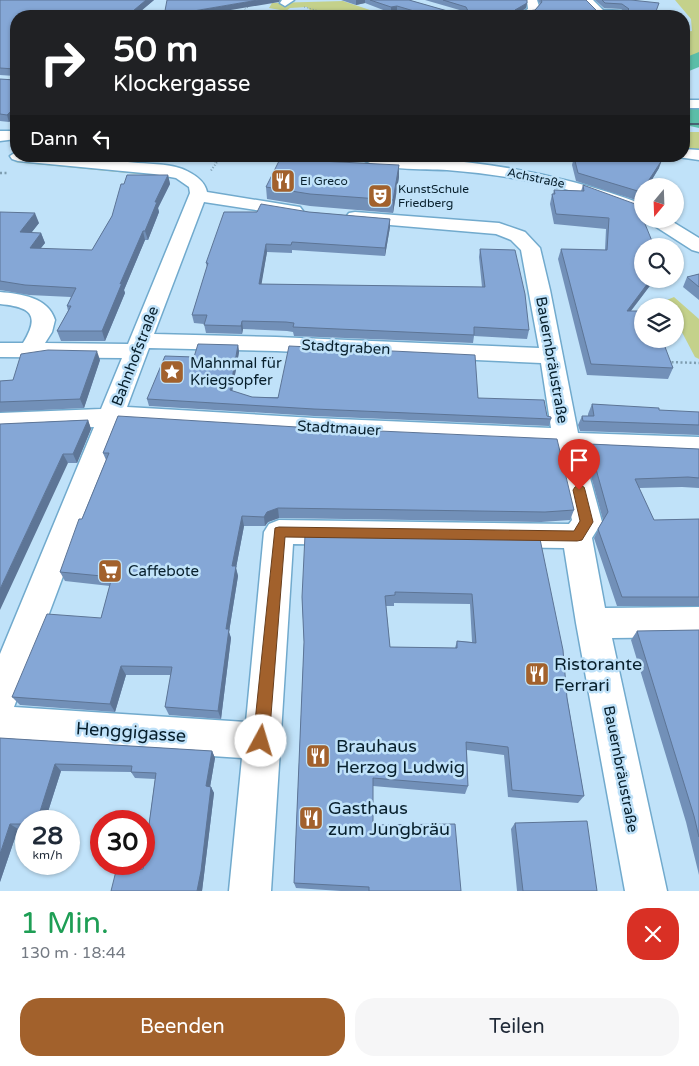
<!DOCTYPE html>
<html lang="de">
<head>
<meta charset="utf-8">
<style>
	:root { --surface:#fff; --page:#f6f6f7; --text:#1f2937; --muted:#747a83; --accent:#a2612c }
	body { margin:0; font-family:"Varela Round",sans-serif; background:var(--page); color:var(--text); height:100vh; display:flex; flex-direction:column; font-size:19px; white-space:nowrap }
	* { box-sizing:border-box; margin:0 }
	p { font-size:16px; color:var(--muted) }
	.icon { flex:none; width:28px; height:28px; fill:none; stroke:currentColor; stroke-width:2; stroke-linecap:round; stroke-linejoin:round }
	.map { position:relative; height:891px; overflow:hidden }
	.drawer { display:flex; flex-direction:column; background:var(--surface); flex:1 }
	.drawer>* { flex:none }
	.top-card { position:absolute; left:10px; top:10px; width:680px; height:152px; border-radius:20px; box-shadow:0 1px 4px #0004; background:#202124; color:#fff; overflow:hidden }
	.needle { width:32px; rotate:199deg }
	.controls { position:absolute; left:634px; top:178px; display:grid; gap:10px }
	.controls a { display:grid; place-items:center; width:50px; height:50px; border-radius:50%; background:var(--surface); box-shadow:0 1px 4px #0004; font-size:25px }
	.speed { position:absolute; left:15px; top:810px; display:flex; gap:10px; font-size:25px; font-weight:700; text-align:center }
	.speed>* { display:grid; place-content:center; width:65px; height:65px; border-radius:50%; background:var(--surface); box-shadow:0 1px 4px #0004; line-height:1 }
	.speed small { font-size:12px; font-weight:400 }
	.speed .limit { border:8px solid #d22; background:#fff; color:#111 }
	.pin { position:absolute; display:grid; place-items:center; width:42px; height:42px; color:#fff; margin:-51px -21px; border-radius:50% 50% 50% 0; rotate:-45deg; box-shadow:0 0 5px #0007 }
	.pin .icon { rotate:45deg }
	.me { position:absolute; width:55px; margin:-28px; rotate:6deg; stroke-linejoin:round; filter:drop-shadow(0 0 4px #0008) }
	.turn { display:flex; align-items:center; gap:18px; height:105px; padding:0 20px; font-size:22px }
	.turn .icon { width:65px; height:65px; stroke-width:2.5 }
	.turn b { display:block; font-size:35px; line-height:42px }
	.then { display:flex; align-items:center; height:48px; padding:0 20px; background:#0003; gap:10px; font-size:19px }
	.round { display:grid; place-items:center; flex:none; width:52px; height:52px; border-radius:20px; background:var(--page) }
	.overview { display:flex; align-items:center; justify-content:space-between; height:85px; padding:0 20px }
	h1 { font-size:30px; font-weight:600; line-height:38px; color:#1e9e55 }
	.cta { display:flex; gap:10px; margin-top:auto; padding:10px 20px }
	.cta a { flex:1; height:58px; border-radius:20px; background:var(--accent); color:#fff; font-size:20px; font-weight:600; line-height:58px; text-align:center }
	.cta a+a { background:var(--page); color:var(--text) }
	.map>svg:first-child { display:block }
	.green { fill:#c4d18b }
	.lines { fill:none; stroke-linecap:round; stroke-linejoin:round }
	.river { fill:#5bbea8; fill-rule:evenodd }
	.minor-casing { stroke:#71aacd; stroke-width:3 }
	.path-far2 { stroke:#7e9db0; stroke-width:1; stroke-dasharray:1 2; stroke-linecap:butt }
	.path-far1 { stroke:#7e9db0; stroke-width:2; stroke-dasharray:1 2; stroke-linecap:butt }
	.path { stroke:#7e9db0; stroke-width:2.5; stroke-dasharray:2 2.5; stroke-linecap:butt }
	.minor { fill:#fff; fill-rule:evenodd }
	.rail { stroke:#486474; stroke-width:2 }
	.wall { fill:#7290b8; fill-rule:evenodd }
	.shaded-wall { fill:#5d7596 }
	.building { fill:#85a7d6; stroke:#5d7596; fill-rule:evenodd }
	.route { fill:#a2612c; stroke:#693f1d }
	.labels { text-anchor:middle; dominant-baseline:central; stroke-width:5; stroke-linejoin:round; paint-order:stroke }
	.far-street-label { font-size:12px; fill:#071f2c; stroke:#c0e2f9 }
	.far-poi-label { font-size:12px; fill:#071f2c; stroke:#c0e2f9; text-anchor:start }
	.street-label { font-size:15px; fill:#071f2c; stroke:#c0e2f9 }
	.poi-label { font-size:15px; fill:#071f2c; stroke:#c0e2f9; text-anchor:start }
	.near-poi-label { font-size:18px; fill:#071f2c; stroke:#c0e2f9; text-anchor:start }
	.near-street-label { font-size:18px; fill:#071f2c; stroke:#c0e2f9 }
</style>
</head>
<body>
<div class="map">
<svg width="699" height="891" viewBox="0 0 699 891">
	<rect width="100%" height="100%" fill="#c0e2f9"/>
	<path class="green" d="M675,0H699V64L684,70V32L692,31L691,19Z
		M343,1L388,16H310L312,12L307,7L290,8L286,11L269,8L272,3Z
		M684,132H699V151L684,150Z
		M14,162H38L137,172L139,174Z
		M674,297L699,319V359L695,357L675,319V306H665L662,302Z"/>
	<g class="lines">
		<path class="river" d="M699,52V67L684,73V58Z
			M691,101L699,103V128L690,126L684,117V103Z"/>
		<defs>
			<path id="minor" d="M282,0H294L285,6L280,3Z
				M527,0H537L539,6C535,17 527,16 516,16L528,9Z
				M582,0H593L603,10L621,11L626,14L625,16L596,15Z
				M684,100H699V108H684Z
				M0,131H16V139L0,141Z
				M684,149L699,150V160L678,157L684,156Z
				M16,152V156C57,156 97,159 138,163C153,164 174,164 187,171C197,176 205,182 207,192L300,207L303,211L300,215L294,216L204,202L154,334L276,337L539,348L521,250L511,240L496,234L355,222L349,221L346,217L349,213L355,212L499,223L525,232L540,248L550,290L578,433L699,437V457L583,452L602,522L592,538L605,608L699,607V637L612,638L667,891H625L576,623L564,548L293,544L271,891H229L242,758L0,742V654L94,427L0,431V413L101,409L122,358L0,357V343H23C41,314 30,307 0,304V292C21,294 48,297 55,320L52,332L45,343L128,344L190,193L189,187L176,178L154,174L18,161L12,159L10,156ZM149,348L276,351L541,363L551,428L314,418L127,407ZM120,424L314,436L555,447L572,520L569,524L279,520L269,524L264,532L246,722L14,707Z
				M359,156C455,156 552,170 642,204V215C625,212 609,202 593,197C547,182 496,174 447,170C428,169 370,171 359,156Z
				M647,219H668L699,238V252L692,250L650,223Z"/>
		</defs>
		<use href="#minor" class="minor-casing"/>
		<path class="path-far2" d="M304,7L339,16
			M237,14L250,6
			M262,16L273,11"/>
		<path class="path-far1" d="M191,156L217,162L210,172
			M621,156L666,159"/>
		<path class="path" d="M0,173H9
			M667,362L699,363"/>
		<use href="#minor" class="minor"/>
		<path class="rail" d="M684,124H699"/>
	</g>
	<path class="wall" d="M0,0H154L135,16H16V115L9,122L0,121V79L15,80V76L0,75Z
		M341,0H409L451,12L463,11L425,0H527L526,8L520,12H521L535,10L540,4L538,0H586L597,11L625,12L621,9L604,8L595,0H631L656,14L668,16H413L397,11L391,13L365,3L356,5Z
		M574,157L617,159L618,157L659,168L639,201L576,181L572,165Z
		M399,165V177L393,213L310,206L267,199L266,187Z
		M168,175L170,184L158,208L159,212L148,240H145L124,290L125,293L105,341H61L57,331L68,311L67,306L71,297L29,295L0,290V212L39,223L31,233H41L45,243L40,249L92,250L112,216L124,184Z
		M583,185L655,279L631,311L673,368L668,379L587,375L558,259L561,249L605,250L606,229L554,224L550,204L552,194H553L554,190L581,191Z
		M257,212H309L390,219V227L385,256L292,250V253L267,252L261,284L482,287L479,257L480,249L529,330L527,339L474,336L473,343L294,336L293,332L287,331L243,329L242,334L206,333L204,324L194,323L192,315L207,267L206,263Z
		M699,274V300L683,287L687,277Z
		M238,345L239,352L232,391L252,397L478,398L547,416L551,419L549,426L314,416L149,406L147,399L194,357Z
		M100,360L84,408L0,412V381L13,380Z
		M592,404L679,412H699V435L580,431L578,425L582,416H588V414Z
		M118,416L574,510L570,520L541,522L279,518L268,522L265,526H244L236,568L238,576L229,632L231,638L221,719L169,715L165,707L171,675H126L115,712L20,705L12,697L101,618L110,586L65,581L60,572L106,460L103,453Z
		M88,420L91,429L77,463H68L0,424Z
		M589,444L699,449V488L682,487L639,488L654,520L699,519V606H617L594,538L603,520L585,454Z
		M540,539L584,796L578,803L508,797L504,755L467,750L468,786L465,794L373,786V825L461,891H341L296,888L294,883L304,642L302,597ZM394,603L470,604L472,642L457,641L455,648L390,647L386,606H394Z
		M699,630V875L686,822L631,640L637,631Z
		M0,738L212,751L215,758L210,787H211L214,793L202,891H111L143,869L155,779L135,778L131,772L61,771L45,821H26V829H18L0,882Z
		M515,823L597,891H517L511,829Z"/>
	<path class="shaded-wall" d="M146,0H154L135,16H127Z
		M258,0H280L279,2L195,16H164Z
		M356,0H365V3L356,5Z
		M527,3L526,8L514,16L515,10Z
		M397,6V11L391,13V7Z
		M14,108L16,115L9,122L7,115Z
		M662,160L659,168L648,186H645Z
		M399,165V177L393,213V200Z
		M168,175L170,184L158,208L159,212L148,240L145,231L155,202Z
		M642,191V195L639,201L641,192Z
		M35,213L39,223L24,242L20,232Z
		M390,219V227L385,256V248Z
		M143,231L145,240L124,290L125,293L105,341L102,331L120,284Z
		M41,233L45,243L33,258L30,248Z
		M266,244L267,252L260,293L259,284Z
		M651,279H655L623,321L627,311Z
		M242,321L243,329L242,334L241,326Z
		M238,345L239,352L231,398L230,390Z
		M97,351L100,360L84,408L80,399Z
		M88,420L91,429L77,463L73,454Z
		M63,454L68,463L0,610V589Z
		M278,508L279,518L268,522L265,526L264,517L267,512Z
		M242,516L244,526L236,568L238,576L229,632L231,638L221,719L218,711L232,566Z
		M121,666L126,675L115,712L110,704Z
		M212,751L215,758L209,793L206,786Z
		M55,764L61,771L45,821H37Z
		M211,787L214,793L204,875L202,891H197Z
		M10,824L18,829L0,882V854Z"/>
	<path class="building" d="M0,0H146L127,16H16V109L14,108L7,115L0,114V79L15,80V69L0,68Z
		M167,0H258L164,16Z
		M370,0H409L451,12L468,11L466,7L443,0H527V3L515,10L521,12L535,10L542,2L541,0H586L597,11L626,12L629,9L622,4L605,3L602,0H631L659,3L655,14L668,15V16H431L397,6L391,7Z
		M574,157L618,159V157L662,160L645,186H642V191L641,192L578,173Z
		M280,159L399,165L393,200L310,194L266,187Z
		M127,175H168L155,202H157L145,231H143L120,284L122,283L102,331H57L71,306H67L76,288L25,285L0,281V212L35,213L20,232L41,233L30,248L92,250L112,216L121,184H124Z
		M583,185L638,205L642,217V219H643L654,246H642V279H651L627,311H642V339H662L673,368L591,364L561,249L607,250L609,218L556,214L552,194H555L554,190L584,191Z
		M261,204L309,212L390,219L385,248L292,242L291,245L266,244L259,284L485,287L480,249L515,250L525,294L529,330L474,327V335L293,327L294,323L286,322L242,321L241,326L204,325L207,315H192L208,263H206L224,212H257Z
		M699,274V287L687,277Z
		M198,344L238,345L230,390L252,397L278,398L289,346L475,355L478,398L544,400L547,416L551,417V419L314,409L147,399L165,356L194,357Z
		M48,350L97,351L80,399L0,402V381L13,380L21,354Z
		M592,404L659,408V410L699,412V425L583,421L582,416H594Z
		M118,416L313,428L557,439L574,510L545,512L278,508L267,512L264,517L242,516L232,566H236L226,629H229L218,711L165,707L172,667L121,666L110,704L12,697L47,614L101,618L112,577L60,572L79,519H82L109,453H103Z
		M88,420L73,454H63L0,589V424Z
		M589,444L699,449V478L688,477L635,479L654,520L699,519V597H622L598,529L608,512Z
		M305,535L540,539L563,650L567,698L584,796L512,790L508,747L466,742L468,786L373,778V825L455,824L461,891H369V887L294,883L304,642L302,597ZM395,592L472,594L476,643L457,641V648L390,647L385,596L395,595Z
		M699,630V837L694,816L637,631Z
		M0,738L212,751L206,786L211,787L201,871L197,891H111L116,871L143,869L156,773L131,772L132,766L55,764L37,821H26V824H10L0,854Z
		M587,821L597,891H523L515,823Z"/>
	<path class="route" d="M579,485L584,487L585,490L593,522L582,540L577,541L285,537L269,741L267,747L261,749L255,747L253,741L275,528L279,527L574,531L580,521L573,490L575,487Z"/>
	<defs>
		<symbol id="restaurant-square" viewBox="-11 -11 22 22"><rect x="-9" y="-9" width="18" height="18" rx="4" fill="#a2612c" stroke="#c0e2f9"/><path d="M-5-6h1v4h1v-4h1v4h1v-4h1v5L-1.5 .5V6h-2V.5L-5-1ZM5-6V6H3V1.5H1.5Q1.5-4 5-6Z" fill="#fff"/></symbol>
		<symbol id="theatre-square" viewBox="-11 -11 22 22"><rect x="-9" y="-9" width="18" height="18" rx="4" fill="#a2612c" stroke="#c0e2f9"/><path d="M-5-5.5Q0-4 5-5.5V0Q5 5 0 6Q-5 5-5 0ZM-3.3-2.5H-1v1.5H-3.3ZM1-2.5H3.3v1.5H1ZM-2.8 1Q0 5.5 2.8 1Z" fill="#fff"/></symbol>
		<symbol id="sight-square" viewBox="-11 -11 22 22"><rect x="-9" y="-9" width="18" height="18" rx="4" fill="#a2612c" stroke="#c0e2f9"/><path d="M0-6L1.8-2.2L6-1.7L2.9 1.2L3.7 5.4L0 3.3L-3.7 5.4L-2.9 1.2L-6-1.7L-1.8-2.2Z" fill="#fff"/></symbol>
		<symbol id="supermarket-square" viewBox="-11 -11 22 22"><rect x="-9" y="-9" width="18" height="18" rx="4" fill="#a2612c" stroke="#c0e2f9"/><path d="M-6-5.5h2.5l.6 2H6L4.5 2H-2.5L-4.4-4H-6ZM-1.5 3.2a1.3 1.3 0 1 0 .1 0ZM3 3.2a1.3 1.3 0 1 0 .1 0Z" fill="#fff"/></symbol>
	</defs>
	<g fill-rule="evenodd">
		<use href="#restaurant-square" x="269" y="167" width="28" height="28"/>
		<use href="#theatre-square" x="366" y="182" width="28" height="28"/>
		<use href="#sight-square" x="158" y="358" width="28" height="28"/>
		<use href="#supermarket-square" x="96" y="557" width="28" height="28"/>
		<use href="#restaurant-square" x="523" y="660" width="28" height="28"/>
		<use href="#restaurant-square" x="304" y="742" width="28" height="28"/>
		<use href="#restaurant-square" x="297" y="804" width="28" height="28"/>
	</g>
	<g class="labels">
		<g class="far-street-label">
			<text transform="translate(536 178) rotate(12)">Achstraße</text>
		</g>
		<g class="far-poi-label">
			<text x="300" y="181">El Greco</text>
			<text x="398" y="189">KunstSchule<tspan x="398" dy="14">Friedberg</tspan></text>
		</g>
		<g class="street-label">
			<text transform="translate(346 347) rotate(3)">Stadtgraben</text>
			<text transform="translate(135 356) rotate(-69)">Bahnhofstraße</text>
			<text transform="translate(552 360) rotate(80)">Bauernbräustraße</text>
			<text transform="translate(339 428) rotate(3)">Stadtmauer</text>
			<text transform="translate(621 769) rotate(79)">Bauernbräustraße</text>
		</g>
		<g class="poi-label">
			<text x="190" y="363">Mahnmal für<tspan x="190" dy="17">Kriegsopfer</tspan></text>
			<text x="128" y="571">Caffebote</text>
		</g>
		<g class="near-poi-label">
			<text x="554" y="664">Ristorante<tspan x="554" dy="21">Ferrari</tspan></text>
			<text x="336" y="746">Brauhaus<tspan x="336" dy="21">Herzog Ludwig</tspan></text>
			<text x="328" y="808">Gasthaus<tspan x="328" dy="21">zum Jungbräu</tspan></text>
		</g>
		<g class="near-street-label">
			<text transform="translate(131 732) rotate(4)">Henggigasse</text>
		</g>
	</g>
</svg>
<div class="controls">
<a><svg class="needle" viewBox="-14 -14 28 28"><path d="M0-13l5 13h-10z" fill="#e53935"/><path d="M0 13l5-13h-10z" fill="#747a83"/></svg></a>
<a><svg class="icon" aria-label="search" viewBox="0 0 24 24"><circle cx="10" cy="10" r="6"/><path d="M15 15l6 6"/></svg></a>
<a><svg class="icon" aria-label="layers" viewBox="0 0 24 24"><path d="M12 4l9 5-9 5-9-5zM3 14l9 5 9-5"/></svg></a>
</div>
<div class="speed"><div>28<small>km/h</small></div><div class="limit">30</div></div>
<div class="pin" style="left:579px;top:490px;background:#d93025"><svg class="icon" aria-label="arrive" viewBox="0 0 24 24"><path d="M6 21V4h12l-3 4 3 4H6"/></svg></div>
<svg class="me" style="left:261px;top:741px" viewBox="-20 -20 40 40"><circle r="19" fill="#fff"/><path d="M0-13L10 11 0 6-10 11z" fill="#a2612c"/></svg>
<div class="top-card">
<div class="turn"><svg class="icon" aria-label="right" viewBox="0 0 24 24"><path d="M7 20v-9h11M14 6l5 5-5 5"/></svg><div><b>50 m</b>Klockergasse</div></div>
<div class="then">Dann<svg class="icon" aria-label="left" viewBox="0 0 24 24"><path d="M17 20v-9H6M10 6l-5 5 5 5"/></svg></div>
</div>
</div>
<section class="drawer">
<div class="overview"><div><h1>1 Min.</h1><p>130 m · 18:44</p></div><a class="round" style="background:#d93025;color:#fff"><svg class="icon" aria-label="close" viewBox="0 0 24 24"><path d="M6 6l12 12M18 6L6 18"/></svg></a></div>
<div class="cta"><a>Beenden</a><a>Teilen</a></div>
</section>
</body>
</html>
